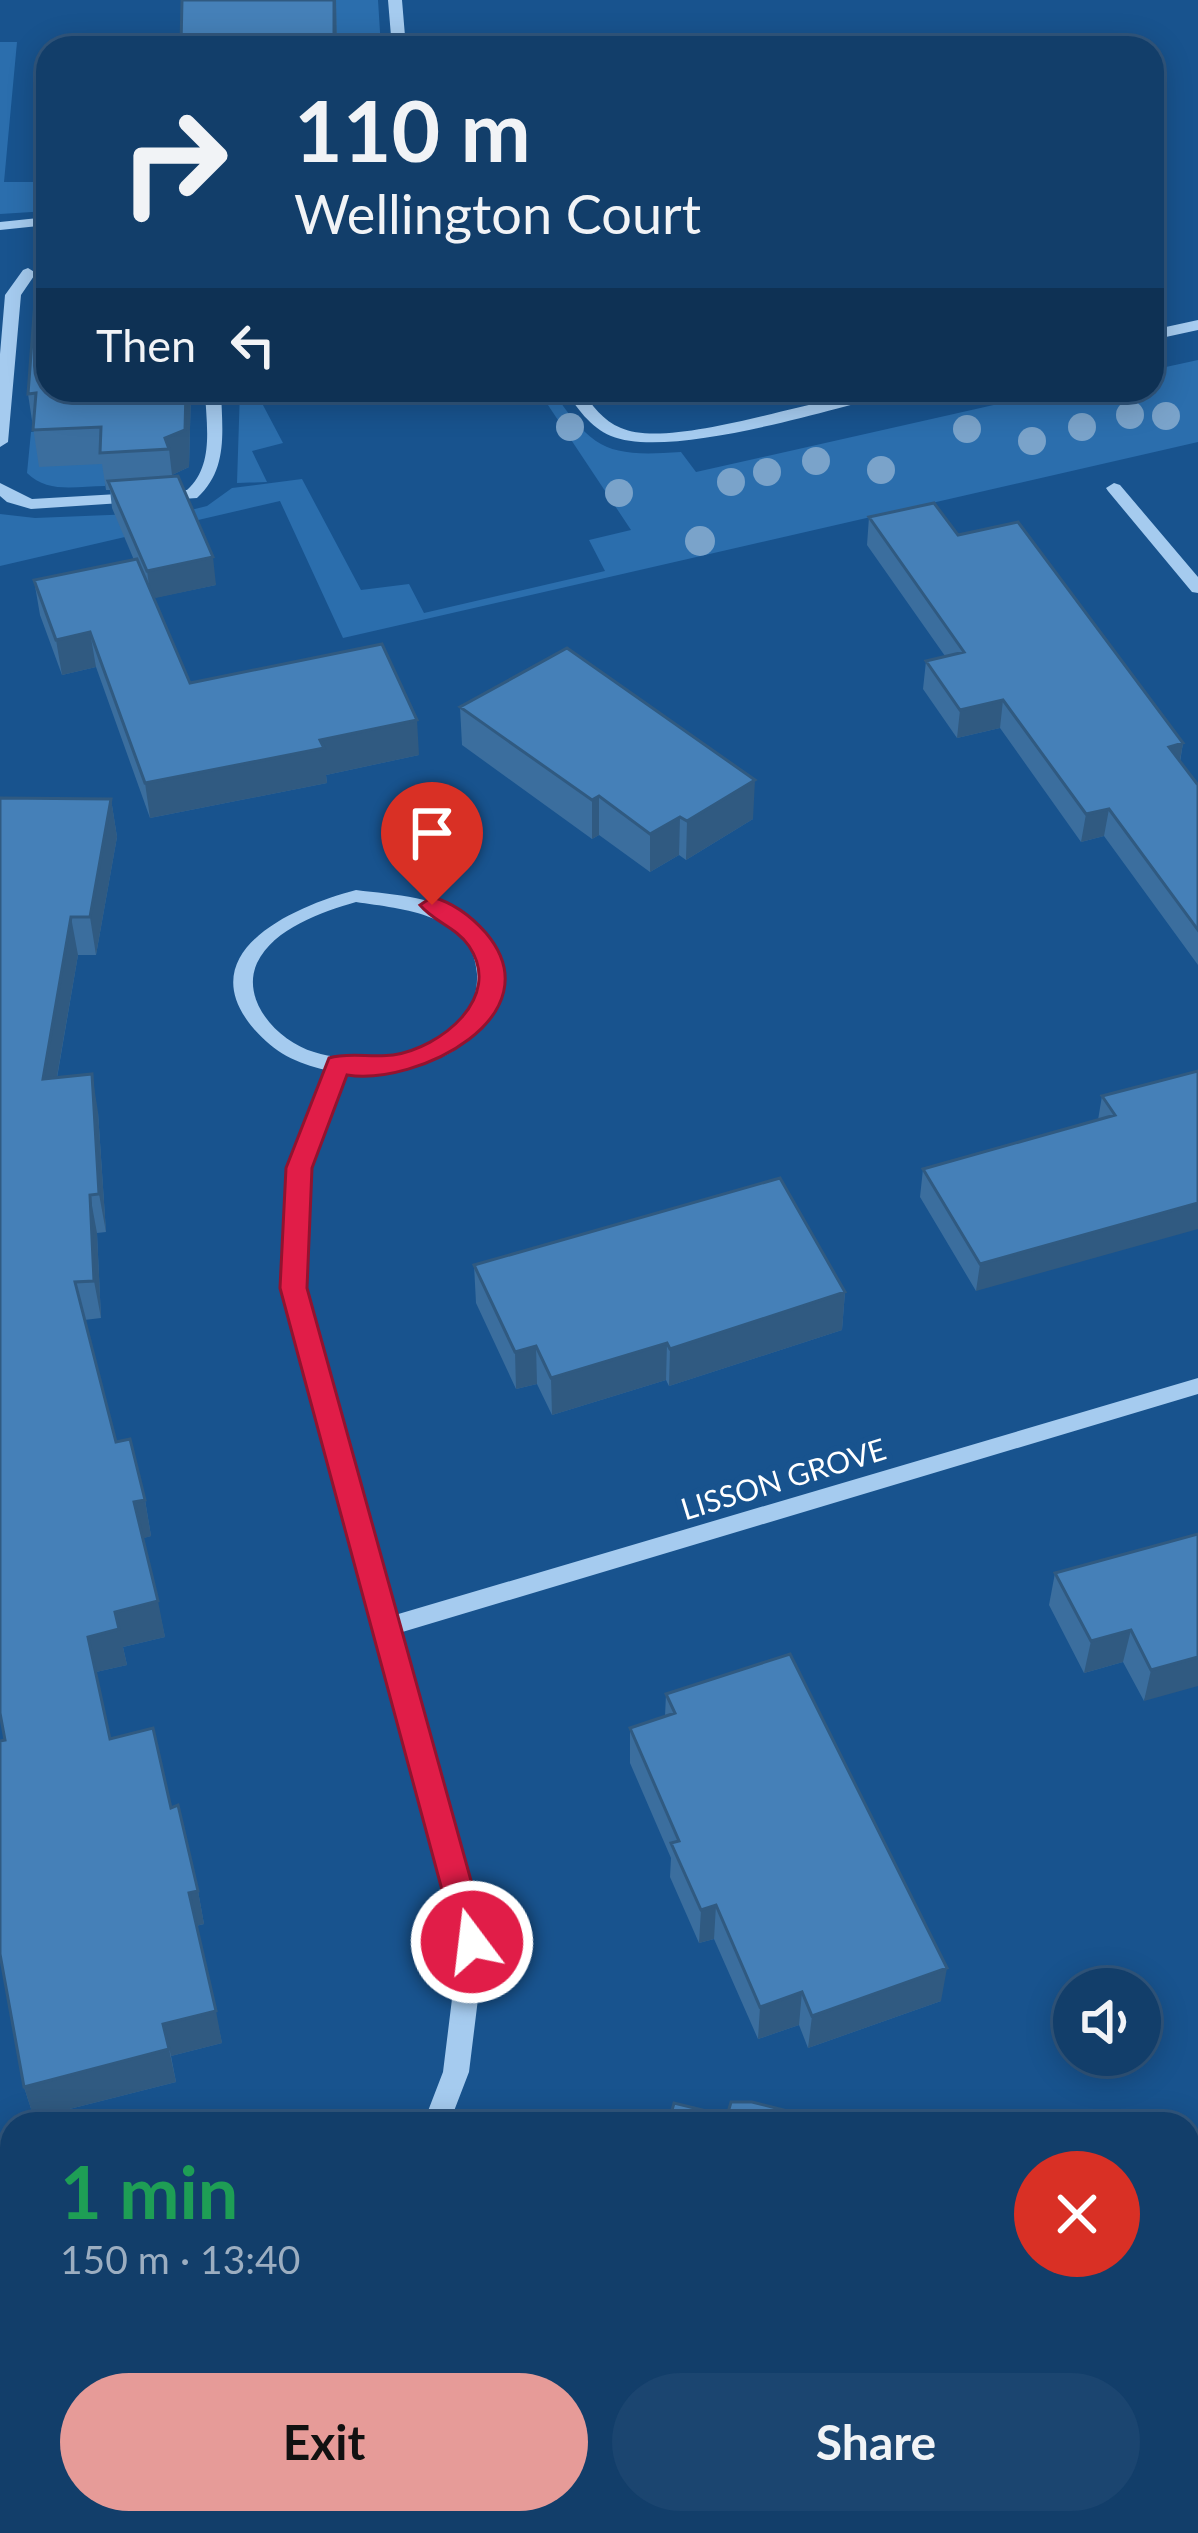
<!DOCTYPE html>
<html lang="en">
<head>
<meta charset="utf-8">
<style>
	:root { --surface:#123e6a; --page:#1b4570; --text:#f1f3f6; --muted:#9caec1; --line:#31577e; --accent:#e69b98 }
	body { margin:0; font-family:Lato,sans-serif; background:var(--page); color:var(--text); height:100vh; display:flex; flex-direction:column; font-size:45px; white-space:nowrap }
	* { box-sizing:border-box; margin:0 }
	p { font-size:39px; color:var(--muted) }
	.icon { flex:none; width:66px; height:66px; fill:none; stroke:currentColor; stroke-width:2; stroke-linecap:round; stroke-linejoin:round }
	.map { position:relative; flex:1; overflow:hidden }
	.panel { position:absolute; left:0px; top:2112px; width:1200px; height:423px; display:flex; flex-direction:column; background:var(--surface); border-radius:36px 36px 0 0; box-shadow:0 6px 30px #0003,0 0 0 3px var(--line) }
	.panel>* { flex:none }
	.banner { position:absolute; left:36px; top:36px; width:1128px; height:366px; border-radius:36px; box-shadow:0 6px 30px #0003,0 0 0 3px var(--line); background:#123e6a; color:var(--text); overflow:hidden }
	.fabs { position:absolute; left:1053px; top:1968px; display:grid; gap:24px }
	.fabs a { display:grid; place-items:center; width:108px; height:108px; border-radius:50%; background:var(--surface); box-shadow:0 6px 30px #0003,0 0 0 3px var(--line); font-size:60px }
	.pin { position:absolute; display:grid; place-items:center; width:102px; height:102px; color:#fff; margin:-123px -51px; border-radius:50% 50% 50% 0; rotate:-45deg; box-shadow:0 0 12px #0007 }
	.pin .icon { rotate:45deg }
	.me { position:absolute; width:132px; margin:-66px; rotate:345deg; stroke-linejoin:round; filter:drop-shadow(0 0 9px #0008) }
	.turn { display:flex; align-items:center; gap:42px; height:252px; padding:0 60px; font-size:54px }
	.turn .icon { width:156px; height:156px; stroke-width:2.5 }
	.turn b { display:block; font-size:84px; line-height:102px }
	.then { display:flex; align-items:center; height:114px; padding:0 60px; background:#0003; gap:24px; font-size:45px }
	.round { display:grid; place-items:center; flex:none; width:126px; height:126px; border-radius:63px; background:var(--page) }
	.head { display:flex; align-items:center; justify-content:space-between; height:204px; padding:0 60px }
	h1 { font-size:72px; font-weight:700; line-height:90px; color:#1e9e55 }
	.button { display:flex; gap:24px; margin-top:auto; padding:24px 60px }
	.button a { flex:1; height:138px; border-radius:72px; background:var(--accent); color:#111; font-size:48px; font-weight:700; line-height:138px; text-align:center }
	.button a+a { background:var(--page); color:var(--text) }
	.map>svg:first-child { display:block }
	.green { fill:#2b6ead }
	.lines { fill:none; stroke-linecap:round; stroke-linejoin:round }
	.minor { fill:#a5cbef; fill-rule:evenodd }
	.tree { fill:#7aa3ca }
	.wall { fill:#3b6e9e }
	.shaded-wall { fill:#305a81 }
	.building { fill:#4580b8; stroke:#305a81; stroke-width:3 }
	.route { fill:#e11d48; stroke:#92132f; stroke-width:3 }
	.labels { text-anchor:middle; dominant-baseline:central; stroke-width:12; stroke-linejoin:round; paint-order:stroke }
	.street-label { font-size:30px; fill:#fff; stroke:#18538e }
</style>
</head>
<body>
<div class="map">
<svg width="1198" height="2533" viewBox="0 0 1198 2533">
	<rect width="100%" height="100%" fill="#18538e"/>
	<path class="green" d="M283,0H378L381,48H363L362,41H337Z
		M0,42H17L4,182H39L44,188L43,207L48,211L0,214Z
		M1198,360V442L343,638L280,501L0,566V514L35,518L183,512L207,506L232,488L302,479L361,590L409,584L424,613L605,571L589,540L631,530L538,390H552C593,451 608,457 681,452L696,472L1060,390H1152V370Z
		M240,390H255L283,443L252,451L267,482L237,483Z
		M42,431L106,464L105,486C77,486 48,494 27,473L31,432Z"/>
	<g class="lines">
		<path class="minor" d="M388,0H402L406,48H392Z
			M48,217V225L0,230V222Z
			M28,268L36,273L21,295L8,442L0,447V354L5,295L23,270Z
			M1198,320V330L1152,340V330Z
			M205,390H221C222,430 229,469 197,498L31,509L7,502L0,496V483L32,499L187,490C215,465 206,424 205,390Z
			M565,390H581C592,405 603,421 621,428C675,452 830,390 898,390L896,393C832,409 668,460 611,436C590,427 577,408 565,390Z
			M1114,483L1120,485L1198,577V593L1192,592L1108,491L1106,488Z
			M356,890C394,895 441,896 471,923C516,963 495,1030 446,1055C413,1071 381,1072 345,1072L309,1168L305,1288L395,1615L1198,1378V1394L399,1633L485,1942L469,2072L449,2124H423L443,2072L459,1942L283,1288L289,1168L326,1070C296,1063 275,1053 254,1029C188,952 295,906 356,890ZM356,902C402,909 474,914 477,974C478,997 469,1014 452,1029C427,1050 401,1057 368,1058C349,1058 332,1058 314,1052C279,1042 240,1001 257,963C274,928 322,912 356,902Z
			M275,2523H303L301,2533H273Z"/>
	</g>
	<g class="tree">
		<circle cx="1130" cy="415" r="14"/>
		<circle cx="1166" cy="416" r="14"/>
		<circle cx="570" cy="427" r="14"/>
		<circle cx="1082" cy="427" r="14"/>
		<circle cx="967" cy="429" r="14"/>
		<circle cx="1032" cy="441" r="14"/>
		<circle cx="816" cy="461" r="14"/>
		<circle cx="881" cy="470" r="14"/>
		<circle cx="767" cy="472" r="14"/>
		<circle cx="731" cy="482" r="14"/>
		<circle cx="619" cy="493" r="14"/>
		<circle cx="700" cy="541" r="15"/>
	</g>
	<path class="wall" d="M182,0H336L337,48H181Z
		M48,390H191L189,467L172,475L173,476L216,585L153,598L190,683L419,755L326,775L327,783L150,818L96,667L62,675L40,615L34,580L134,560L112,508L110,490H106L102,464L39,467L28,394Z
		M635,390H717L645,405Z
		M869,517L958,535L1183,743L1180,762L1198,785V965L1104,836L1081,842L1000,728L957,738L923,689L926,661L945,656L867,545Z
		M460,707L753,819L686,860L679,855L650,872L599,835L592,839L462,745Z
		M0,798L111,799L117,837L96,955H78L57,1078L98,1112L106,1232L97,1233L101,1318L84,1320L116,1442L145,1500L151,1536L143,1538L165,1637L123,1647L127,1665L96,1672L110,1739L171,1808L198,1891L204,1924L196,1926L222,2043L171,2056L176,2082L34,2118L24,2087L5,1740Z
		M1198,1071L976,1291L920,1197L923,1169L1098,1120L1102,1096Z
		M474,1265L845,1292L842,1330L669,1386L666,1380L552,1415L537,1384L516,1389L476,1303Z
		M1198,1534L1144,1701L1123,1662L1084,1673L1049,1605L1055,1573Z
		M666,1694L941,2001L808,2048L799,2025L758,2039L714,1939L699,1943L670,1877L671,1858L630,1763V1728L665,1716Z
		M606,2523H783L781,2533H641Z"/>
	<path class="shaded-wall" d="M334,0H336L337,48H335Z
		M186,390H191L189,467L172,475L169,449L165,438Z
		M645,390H717L645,405Z
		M213,557L216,585L151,599L147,571Z
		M90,632L96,667L62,675L56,640Z
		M1003,700L1000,728L957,738L960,710Z
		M417,720L419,755L326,775L327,783L150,818L145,783L320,740Z
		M1183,743L1178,771L1169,747Z
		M755,780L753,819L686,860L687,821Z
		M599,796V835L592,839V800Z
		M111,799L117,837L96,955L90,917Z
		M1109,809L1104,836L1081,842L1086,814Z
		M680,817L679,855L650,872V834Z
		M71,917L78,955L50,1117L43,1079Z
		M92,1074L98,1112L106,1232L99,1194Z
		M90,1195L97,1233L101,1318L94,1281Z
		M1198,1203V1229L976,1291L980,1264Z
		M845,1292L842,1330L669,1386L670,1349Z
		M667,1343L666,1380L552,1415L551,1378Z
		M536,1346L537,1384L516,1389L515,1352Z
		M145,1500L151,1536L141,1539L134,1502Z
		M158,1601L165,1637L123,1647L127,1665L96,1672L88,1637L115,1612Z
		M1131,1630L1123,1662L1084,1673L1091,1641Z
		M1198,1657V1686L1144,1701L1151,1670Z
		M198,1891L204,1924L195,1926L189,1893Z
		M716,1905L714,1939L699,1943L701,1910Z
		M947,1968L941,2001L808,2048L812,2016Z
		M802,1992L799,2025L758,2039L760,2007Z
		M216,2011L222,2043L171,2056L163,2024Z
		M169,2049L176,2082L34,2118L24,2087Z"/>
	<path class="building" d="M182,0H334V38L181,44Z
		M48,296V390H186L185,430L165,438L169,449L100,453L101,427L33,430L36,393L28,394L35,301Z
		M178,476L213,557L147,571L108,481Z
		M934,503L958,535L1018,522L1183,743L1169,747L1198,785V930L1109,809L1086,814L1003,700L960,710L926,661L964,652L869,517Z
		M137,559L190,683L382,644L417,720L320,740L324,748L145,783L90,632L56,640L34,580Z
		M567,648L755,780L687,821L680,817L650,834L599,796L592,800L460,707Z
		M0,798L111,799L90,917H71L43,1079L92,1074L99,1194L90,1195L94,1281L75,1282L116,1442L130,1439L145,1500L134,1502L158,1601L115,1612L119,1629L88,1637L110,1739L153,1728L171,1808L178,1805L198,1891L189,1893L216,2011L163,2024L169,2049L24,2087L0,1954V1741L5,1740L0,1713Z
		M1198,1071V1203L980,1264L923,1169L1115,1115L1102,1096Z
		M780,1178L845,1292L670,1349L667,1343L551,1378L536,1346L515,1352L474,1265Z
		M1198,1534V1657L1151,1670L1131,1630L1091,1641L1055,1573Z
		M790,1654L947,1968L812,2016L802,1992L760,2007L716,1905L701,1910L671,1843L679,1841L630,1728L675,1713L666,1694Z
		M731,2102H752L839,2124H668L674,2103L727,2116Z
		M701,2523H780L778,2533H737Z"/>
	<path class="route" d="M432,897C454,903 471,916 486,933C556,1016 417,1086 347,1075L312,1168L307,1288L488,1942L483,1953L472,1957L460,1953L456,1942L280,1288L286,1168L329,1058C348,1052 372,1058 393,1055C440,1048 504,998 469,946C456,927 434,922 420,905Z"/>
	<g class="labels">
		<g class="street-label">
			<text transform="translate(783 1478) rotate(-17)">LISSON GROVE</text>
		</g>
	</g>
</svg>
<div class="fabs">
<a><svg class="icon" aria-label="sound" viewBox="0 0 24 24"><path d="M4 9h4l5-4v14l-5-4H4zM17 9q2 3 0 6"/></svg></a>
</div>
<div class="pin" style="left:432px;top:905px;background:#d93025"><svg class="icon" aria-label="arrive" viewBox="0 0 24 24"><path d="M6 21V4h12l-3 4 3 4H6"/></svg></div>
<svg class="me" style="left:472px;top:1942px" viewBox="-20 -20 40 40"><circle r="17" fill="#e11d48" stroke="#fff" stroke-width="3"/><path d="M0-11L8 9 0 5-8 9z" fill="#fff"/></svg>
<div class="banner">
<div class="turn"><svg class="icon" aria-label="right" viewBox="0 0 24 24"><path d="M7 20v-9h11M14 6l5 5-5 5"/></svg><div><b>110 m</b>Wellington Court</div></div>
<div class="then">Then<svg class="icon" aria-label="left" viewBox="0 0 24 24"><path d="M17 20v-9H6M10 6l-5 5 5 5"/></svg></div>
</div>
<section class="panel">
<div class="head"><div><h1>1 min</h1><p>150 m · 13:40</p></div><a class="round" style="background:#d93025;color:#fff"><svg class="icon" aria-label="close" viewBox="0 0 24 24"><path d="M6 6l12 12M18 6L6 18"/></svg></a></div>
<div class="button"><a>Exit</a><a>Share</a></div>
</section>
</div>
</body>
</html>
